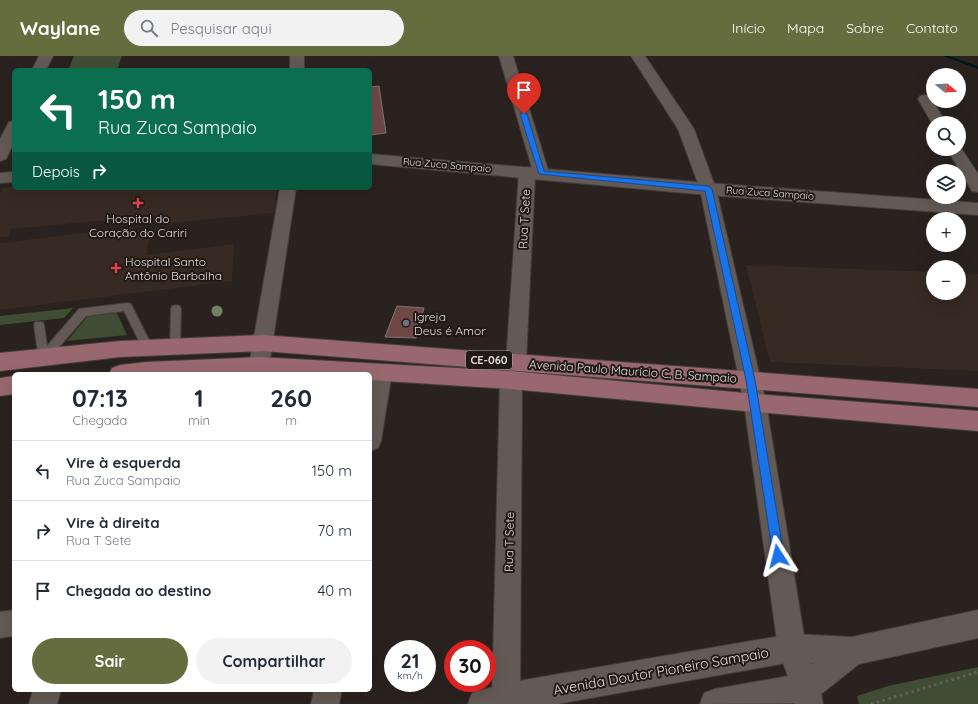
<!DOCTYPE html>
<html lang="pt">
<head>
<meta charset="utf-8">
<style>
	:root { --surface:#fff; --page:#f2f2f3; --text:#1f2937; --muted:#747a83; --line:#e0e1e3; --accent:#656d3e }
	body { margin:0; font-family:Quicksand,sans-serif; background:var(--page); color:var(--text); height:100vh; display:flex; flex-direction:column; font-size:15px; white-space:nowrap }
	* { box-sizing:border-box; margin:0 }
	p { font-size:13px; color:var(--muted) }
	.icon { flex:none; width:22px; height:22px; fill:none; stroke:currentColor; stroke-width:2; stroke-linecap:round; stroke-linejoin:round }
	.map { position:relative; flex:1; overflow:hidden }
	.sheet { position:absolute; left:12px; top:316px; width:360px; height:320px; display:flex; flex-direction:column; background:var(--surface); border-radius:6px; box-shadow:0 4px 16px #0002 }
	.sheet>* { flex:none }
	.hud { position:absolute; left:12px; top:12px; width:360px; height:122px; border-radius:6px; box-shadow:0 4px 16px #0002; background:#0b6e4f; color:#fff; overflow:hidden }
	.needle { width:26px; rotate:108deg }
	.tools { position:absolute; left:926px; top:12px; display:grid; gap:8px }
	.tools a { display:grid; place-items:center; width:40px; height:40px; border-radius:50%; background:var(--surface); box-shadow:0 4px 16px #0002; font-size:20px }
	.speed { position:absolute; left:384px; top:584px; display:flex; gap:8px; font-size:20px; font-weight:700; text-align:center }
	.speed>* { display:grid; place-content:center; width:52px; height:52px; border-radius:50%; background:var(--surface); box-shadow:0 4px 16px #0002; line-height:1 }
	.speed small { font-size:10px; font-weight:400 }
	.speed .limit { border:6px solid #d22; background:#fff; color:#111 }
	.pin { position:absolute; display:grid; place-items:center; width:34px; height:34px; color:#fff; margin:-41px -17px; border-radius:50% 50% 50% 0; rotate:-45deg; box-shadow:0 0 4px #0007 }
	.pin .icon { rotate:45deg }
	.me { position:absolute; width:44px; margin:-22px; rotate:351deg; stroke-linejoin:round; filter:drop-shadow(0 0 3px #0008) }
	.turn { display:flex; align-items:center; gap:14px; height:84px; padding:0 20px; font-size:18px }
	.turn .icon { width:52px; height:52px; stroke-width:2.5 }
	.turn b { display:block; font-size:28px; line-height:34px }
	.then { display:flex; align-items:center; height:38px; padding:0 20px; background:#0003; gap:8px; font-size:15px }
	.eta { display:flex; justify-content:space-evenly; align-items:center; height:68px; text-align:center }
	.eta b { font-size:24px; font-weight:700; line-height:28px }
	.action { display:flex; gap:8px; margin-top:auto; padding:8px 20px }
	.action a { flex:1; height:46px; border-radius:24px; background:var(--accent); color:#fff; font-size:16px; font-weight:700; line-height:46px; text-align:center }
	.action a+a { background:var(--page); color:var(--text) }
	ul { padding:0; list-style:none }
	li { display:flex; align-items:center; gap:12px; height:60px; padding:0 20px; border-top:1px solid var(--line) }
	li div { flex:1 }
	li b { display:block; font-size:15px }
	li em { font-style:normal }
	header { display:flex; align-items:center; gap:24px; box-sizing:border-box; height:56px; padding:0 20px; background:var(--accent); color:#fff }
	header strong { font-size:19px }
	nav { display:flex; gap:22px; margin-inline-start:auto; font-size:14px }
	.search { width:280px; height:36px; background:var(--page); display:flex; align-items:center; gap:10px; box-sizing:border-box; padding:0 14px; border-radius:22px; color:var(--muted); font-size:15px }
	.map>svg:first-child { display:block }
	.built { fill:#362a22 }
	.green { fill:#3e4d34 }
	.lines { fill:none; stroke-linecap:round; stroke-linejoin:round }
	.stream { fill:#01181b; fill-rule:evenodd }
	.building { fill:#6e4847; stroke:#7e7372 }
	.lane-casing { stroke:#443e3a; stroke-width:2 }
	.street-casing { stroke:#443e3a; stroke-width:2 }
	.secondary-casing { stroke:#443e3a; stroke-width:2 }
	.primary-casing { stroke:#443e3a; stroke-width:2 }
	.path { stroke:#665f5c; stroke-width:3; stroke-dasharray:2.5 3.5; stroke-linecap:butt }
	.lane { fill:#635a55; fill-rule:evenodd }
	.street { fill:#635a55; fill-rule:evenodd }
	.secondary { fill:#635a55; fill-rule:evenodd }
	.primary { fill:#98686e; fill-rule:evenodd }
	.tree { fill:#738161 }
	.route { fill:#1a73e8; stroke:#114b97 }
	.health-dot { fill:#e0444e; stroke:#201915; stroke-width:1.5 }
	.worship-dot { fill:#6b7280; stroke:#201915; stroke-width:1.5 }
	.labels { text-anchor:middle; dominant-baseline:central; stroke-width:4; stroke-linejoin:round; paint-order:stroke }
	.far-street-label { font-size:10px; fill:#e1dcd9; stroke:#201915 }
	.shield { fill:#201915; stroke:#a7a29e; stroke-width:1 }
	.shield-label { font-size:11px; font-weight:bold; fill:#e1dcd9 }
	.poi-label { font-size:12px; fill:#e1dcd9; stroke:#201915; text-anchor:start }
	.street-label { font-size:12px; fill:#e1dcd9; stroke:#201915 }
	.near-street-label { font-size:14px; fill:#e1dcd9; stroke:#201915 }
</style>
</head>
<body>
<header>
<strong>Waylane</strong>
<div class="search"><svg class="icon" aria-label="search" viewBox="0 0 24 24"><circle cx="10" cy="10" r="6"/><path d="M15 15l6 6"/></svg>Pesquisar aqui</div>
<nav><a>Início</a><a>Mapa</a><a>Sobre</a><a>Contato</a></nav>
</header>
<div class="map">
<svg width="978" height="648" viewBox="0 0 978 648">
	<rect width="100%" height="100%" fill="#2a221e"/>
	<path class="built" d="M14,131V132H277L274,157L160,168L162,159L11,173L8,181H0V137L2,132Z
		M133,171L132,177L151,175L146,199L234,188L232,225L0,254V187Z
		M746,209L933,216V237H959V217L978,218V315L770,306Z"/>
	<path class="green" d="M74,0H122L117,14H68Z
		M73,252L64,262L0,269V260Z
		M117,257L127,279L67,285L88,260Z
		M978,611V648H859L857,640L888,630Z"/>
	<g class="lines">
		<path class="stream" d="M943,0H949L978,10V13Z"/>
	</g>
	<path class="building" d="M379,30L386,77L370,79V31Z
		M397,250L424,252L416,282L385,281Z"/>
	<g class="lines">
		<defs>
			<path id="lane" d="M127,247L131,248L153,292L152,295L148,296L144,295L124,255L86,260L47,305L43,306L39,305L34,269L35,266H43L44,269L47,290L79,253Z
				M176,249L180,250L181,253L180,291L179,294L175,295L171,294L170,291L171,253L172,250Z"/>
			<path id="street" d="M39,0H53L46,14H32Z
				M290,0H304V14H290Z
				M499,0H513L549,117L547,121L541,122L535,120L526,306L523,312L516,314L509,312L506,306L519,116L521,112L527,111L532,112Z
				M631,0H645L694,73L716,133L766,347L806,592L820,632L823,648H795L792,632L778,592L744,347L700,133L678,73Z
				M925,39L930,40L946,67H933V69L918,43L920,40Z
				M14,65V86L6,103L0,105V83L9,66Z
				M959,89L978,118V136L972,135L947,93H959Z
				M280,132H296L269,310L266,316L260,318L252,316L249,310Z
				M382,308L389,310L392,316L381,385L378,392L370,395V325L375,310Z
				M511,315L518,318L522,324L520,641L523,648H494L492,642L500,324L504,318Z
				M14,554V580L0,582V556Z
				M33,634H61L57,648H29Z
				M314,634H342L339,648H311Z"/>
			<path id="secondary" d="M370,98L708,127L978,147V159L708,139L370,108Z
				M14,116V126L0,127V117Z
				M978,554V582L859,608L816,642L806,647L700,648L704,637L715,633L800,618L813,607L792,606L557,648H468L472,637L506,627L792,578L852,581Z"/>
			<path id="primary" d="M263,279L978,333V351L263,295L120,301L0,315V297L120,285Z
				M259,301L511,315L755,338L978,355V375L755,356L511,333L370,324V318H109L112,312L120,309L146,306Z
				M14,320V338L0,340V322Z"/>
		</defs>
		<use href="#lane" class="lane-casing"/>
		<use href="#street" class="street-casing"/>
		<use href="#secondary" class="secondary-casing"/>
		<use href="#primary" class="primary-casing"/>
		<path class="path" d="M871,648L978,616"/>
		<use href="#lane" class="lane"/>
		<use href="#street" class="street"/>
		<use href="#secondary" class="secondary"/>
		<use href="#primary" class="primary"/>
	</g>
	<circle class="tree" cx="217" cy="255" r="5.5"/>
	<path class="route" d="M524,56L527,58L544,115L708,130L712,133L755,324L784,500L782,503L778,505L774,503L773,500L746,324L705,135L539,118L520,58Z"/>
	<g class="health-dot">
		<path d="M136 141h4v4h4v4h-4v4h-4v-4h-4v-4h4z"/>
		<path d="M114 206h4v4h4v4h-4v4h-4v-4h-4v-4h4z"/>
	</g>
	<circle class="worship-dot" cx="406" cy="267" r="4"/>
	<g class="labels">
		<g class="far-street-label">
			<text transform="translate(447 109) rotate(5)">Rua Zuca Sampaio</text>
			<text transform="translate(770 137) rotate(4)">Rua Zuca Sampaio</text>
		</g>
		<rect class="shield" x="466" y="295" width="46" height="18" rx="3"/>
		<g class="shield-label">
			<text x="489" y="304">CE-060</text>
		</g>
		<g class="poi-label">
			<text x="138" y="162" text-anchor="middle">Hospital do<tspan x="138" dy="14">Coração do Cariri</tspan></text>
			<text x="125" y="205">Hospital Santo<tspan x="125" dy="14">Antônio Barbalha</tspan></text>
			<text x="414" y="260">Igreja<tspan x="414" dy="14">Deus é Amor</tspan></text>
		</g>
		<g class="street-label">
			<text transform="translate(524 163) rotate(-87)">Rua T Sete</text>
			<text transform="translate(633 315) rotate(4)">Avenida Paulo Maurício C. B. Sampaio</text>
			<text transform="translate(509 486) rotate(-89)">Rua T Sete</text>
		</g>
		<g class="near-street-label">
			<text transform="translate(661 615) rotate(-10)">Avenida Doutor Pioneiro Sampaio</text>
		</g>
	</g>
</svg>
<div class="tools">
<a><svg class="needle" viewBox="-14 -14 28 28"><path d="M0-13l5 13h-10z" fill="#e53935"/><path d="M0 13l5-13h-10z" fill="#747a83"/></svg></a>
<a><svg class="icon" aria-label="search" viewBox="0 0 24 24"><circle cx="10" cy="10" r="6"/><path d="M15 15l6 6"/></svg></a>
<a><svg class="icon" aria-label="layers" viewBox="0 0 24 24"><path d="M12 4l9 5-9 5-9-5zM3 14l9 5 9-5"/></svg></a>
<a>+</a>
<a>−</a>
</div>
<div class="speed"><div>21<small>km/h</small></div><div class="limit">30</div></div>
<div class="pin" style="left:524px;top:58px;background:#d93025"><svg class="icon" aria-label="arrive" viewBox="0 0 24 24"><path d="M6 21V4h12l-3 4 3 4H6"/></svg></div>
<svg class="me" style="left:778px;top:500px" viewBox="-20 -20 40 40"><path d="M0-17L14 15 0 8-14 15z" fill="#1a73e8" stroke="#fff" stroke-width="4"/></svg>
<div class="hud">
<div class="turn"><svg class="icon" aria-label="left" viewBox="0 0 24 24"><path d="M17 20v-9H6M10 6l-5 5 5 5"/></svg><div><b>150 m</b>Rua Zuca Sampaio</div></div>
<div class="then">Depois<svg class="icon" aria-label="right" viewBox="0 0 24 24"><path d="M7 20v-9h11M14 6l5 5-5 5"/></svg></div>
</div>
<section class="sheet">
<div class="eta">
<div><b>07:13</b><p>Chegada</p></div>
<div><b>1</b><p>min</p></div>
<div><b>260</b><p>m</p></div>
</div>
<ul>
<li><svg class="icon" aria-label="left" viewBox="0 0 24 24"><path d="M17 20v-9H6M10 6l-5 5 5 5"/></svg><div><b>Vire à esquerda</b><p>Rua Zuca Sampaio</p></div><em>150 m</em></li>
<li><svg class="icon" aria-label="right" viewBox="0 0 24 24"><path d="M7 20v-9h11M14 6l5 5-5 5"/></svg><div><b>Vire à direita</b><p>Rua T Sete</p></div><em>70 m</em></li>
<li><svg class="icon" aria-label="arrive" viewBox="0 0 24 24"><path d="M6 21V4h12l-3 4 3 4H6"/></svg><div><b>Chegada ao destino</b></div><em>40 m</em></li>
</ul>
<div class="action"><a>Sair</a><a>Compartilhar</a></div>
</section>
</div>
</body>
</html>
